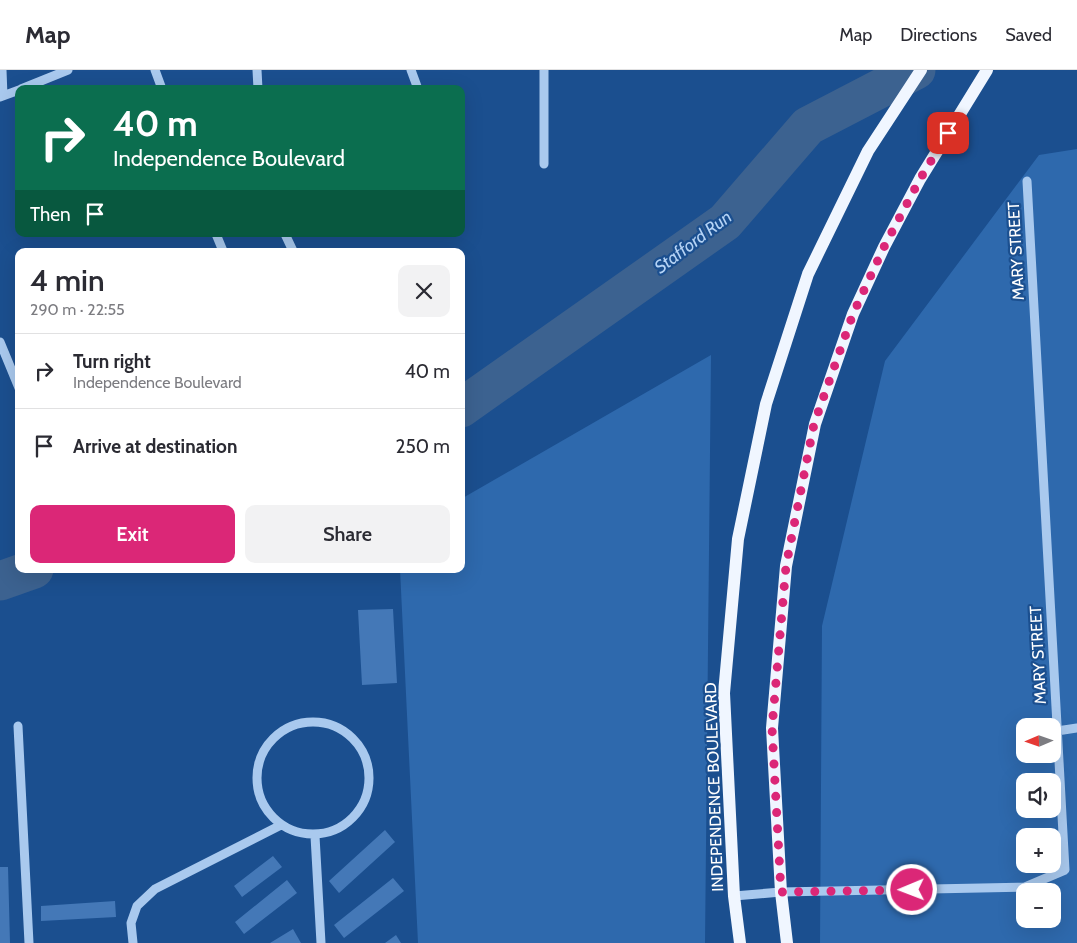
<!DOCTYPE html>
<html lang="en">
<head>
<meta charset="utf-8">
<style>
	:root { --surface:#fff; --page:#f2f2f3; --text:#2b2b33; --muted:#7c7c81; --line:#e1e1e2; --accent:#db2777 }
	body { margin:0; font-family:Cabin,sans-serif; background:var(--page); color:var(--text); height:100vh; display:flex; flex-direction:column; font-size:19px; white-space:nowrap }
	* { box-sizing:border-box; margin:0 }
	p { font-size:16px; color:var(--muted) }
	.icon { flex:none; width:28px; height:28px; fill:none; stroke:currentColor; stroke-width:2; stroke-linecap:round; stroke-linejoin:round }
	.map { position:relative; flex:1; overflow:hidden }
	.panel { position:absolute; left:15px; top:178px; width:450px; height:325px; display:flex; flex-direction:column; background:var(--surface); border-radius:10px; box-shadow:0 5px 20px #0002 }
	.panel>* { flex:none }
	.guide { position:absolute; left:15px; top:15px; width:450px; height:152px; border-radius:10px; box-shadow:0 5px 20px #0002; background:#0b6e4f; color:#fff; overflow:hidden }
	.needle { width:32px; rotate:268deg }
	.fabs { position:absolute; left:1016px; top:648px; display:grid; gap:10px }
	.fabs a { display:grid; place-items:center; width:45px; height:45px; border-radius:10px; background:var(--surface); box-shadow:0 5px 20px #0002; font-size:25px }
	.pin { position:absolute; display:grid; place-items:center; width:42px; height:42px; color:#fff; margin:-21px; border-radius:10px; box-shadow:0 2px 8px #0006 }
	.me { position:absolute; width:55px; margin:-28px; rotate:269deg; stroke-linejoin:round; filter:drop-shadow(0 0 4px #0008) }
	.turn { display:flex; align-items:center; gap:18px; height:105px; padding:0 15px; font-size:22px }
	.turn .icon { width:65px; height:65px; stroke-width:2.5 }
	.turn b { display:block; font-size:35px; line-height:42px }
	.then { display:flex; align-items:center; height:48px; padding:0 15px; background:#0003; gap:10px; font-size:19px }
	.round { display:grid; place-items:center; flex:none; width:52px; height:52px; border-radius:10px; background:var(--page) }
	.summary { display:flex; align-items:center; justify-content:space-between; height:85px; padding:0 15px }
	h1 { font-size:30px; font-weight:600; line-height:38px }
	.action { display:flex; gap:10px; margin-top:auto; padding:10px 15px }
	.action a { flex:1; height:58px; border-radius:10px; background:var(--accent); color:#fff; font-size:20px; font-weight:600; line-height:58px; text-align:center }
	.action a+a { background:var(--page); color:var(--text) }
	ul { padding:0; list-style:none }
	li { display:flex; align-items:center; gap:15px; height:75px; padding:0 15px; border-top:1px solid var(--line) }
	li div { flex:1 }
	li b { display:block; font-size:19px }
	li em { font-style:normal }
	header { display:flex; align-items:center; gap:30px; box-sizing:border-box; height:70px; padding:0 25px; background:var(--surface); border-bottom:1px solid var(--line) }
	header strong { font-size:24px }
	nav { display:flex; gap:28px; margin-inline-start:auto; font-size:18px }
	.map>svg:first-child { display:block }
	.green { fill:#2e69ad; fill-rule:evenodd }
	.lines { fill:none; stroke-linecap:round; stroke-linejoin:round }
	.river { stroke:#3c6290; stroke-width:39 }
	.building { fill:#4478b7 }
	.minor { stroke:#a9c9ee; stroke-width:9 }
	.major { stroke:#f0f6ff; stroke-width:12 }
	.route { stroke:#db2777; stroke-width:9; stroke-dasharray:0 16.2 }
	.labels { text-anchor:middle; dominant-baseline:central; stroke-width:4.5; stroke-linejoin:round; paint-order:stroke }
	.street-label { font-size:16px; fill:#fff; stroke:#1b4f8f }
	.water-label { font-size:18px; font-style:italic; fill:#b5d3f5; stroke:#1b4f8f }
</style>
</head>
<body>
<header>
<strong>Map</strong>
<nav><a>Map</a><a>Directions</a><a>Saved</a></nav>
</header>
<div class="map">
<svg width="1077" height="873" viewBox="0 0 1077 873">
	<rect width="100%" height="100%" fill="#1b4f8f"/>
	<path class="green" d="M1077,79V873H820L822,556L885,291L1039,85ZM1025,656H1052V684H1025ZM1025,711H1052V739H1025ZM1025,766H1052V794H1025ZM1025,821H1052V849H1025Z
		M711,285L705,873H418L400,499H461V429Z"/>
	<g class="lines">
		<path class="river" d="M461,338L725,152L808,56L916,0
			M0,511L34,499"/>
	</g>
	<path class="building" d="M393,539L397,613L362,615L358,540Z
		M385,760L395,772L339,823L329,811Z
		M273,786L282,797L242,827L234,816Z
		M0,797H8L10,873H0Z
		M393,808L404,821L344,868L334,855Z
		M287,810L297,823L244,864L235,852Z
		M115,831L116,847L41,851V836Z
		M293,859L301,873H270Z
		M396,865L401,873H385Z"/>
	<g class="lines">
		<path class="minor" d="M2,0L3,26
			M155,0L162,19
			M257,0L258,19
			M411,0L418,19
			M544,0V94
			M21,19L68,0
			M0,27L19,20
			M216,164L223,181
			M285,164L293,181
			M0,272L19,318
			M257 708a56 56 0 1 1 112 0a56 56 0 1 1-112 0Z
			M18,656L29,873
			M1057,661L1077,658
			M315,766L321,873
			M734,826L781,822L1025,817L1065,800L1027,111
			M133,873L131,853L137,836L155,819L281,755"/>
		<path class="major" d="M740,873L734,826L724,623L738,469L766,334L808,204L868,81L921,0
			M787,873L781,822L772,658L786,496L815,354L853,244L884,177L920,109L987,0"/>
	</g>
	<g class="lines">
		<path class="route" d="M912,820L781,822L772,658L786,496L814,354L853,244L884,177L920,109L948,63"/>
	</g>
	<g class="labels">
		<g class="street-label">
			<text transform="translate(1016 181) rotate(-93)">MARY STREET</text>
			<text transform="translate(1038 585) rotate(-93)">MARY STREET</text>
			<text transform="translate(714 717) rotate(-92)">INDEPENDENCE BOULEVARD</text>
		</g>
		<g class="water-label">
			<text transform="translate(693 172) rotate(-37)">Stafford Run</text>
		</g>
	</g>
</svg>
<div class="fabs">
<a><svg class="needle" viewBox="-14 -14 28 28"><path d="M0-13l5 13h-10z" fill="#e53935"/><path d="M0 13l5-13h-10z" fill="#7c7c81"/></svg></a>
<a><svg class="icon" aria-label="sound" viewBox="0 0 24 24"><path d="M4 9h4l5-4v14l-5-4H4zM17 9q2 3 0 6"/></svg></a>
<a>+</a>
<a>−</a>
</div>
<div class="pin" style="left:948px;top:63px;background:#d93025"><svg class="icon" aria-label="arrive" viewBox="0 0 24 24"><path d="M6 21V4h12l-3 4 3 4H6"/></svg></div>
<svg class="me" style="left:912px;top:820px" viewBox="-20 -20 40 40"><circle r="17" fill="#db2777" stroke="#fff" stroke-width="3"/><path d="M0-11L8 9 0 5-8 9z" fill="#fff"/></svg>
<div class="guide">
<div class="turn"><svg class="icon" aria-label="right" viewBox="0 0 24 24"><path d="M7 20v-9h11M14 6l5 5-5 5"/></svg><div><b>40 m</b>Independence Boulevard</div></div>
<div class="then">Then<svg class="icon" aria-label="arrive" viewBox="0 0 24 24"><path d="M6 21V4h12l-3 4 3 4H6"/></svg></div>
</div>
<section class="panel">
<div class="summary"><div><h1>4 min</h1><p>290 m · 22:55</p></div><a class="round"><svg class="icon" aria-label="close" viewBox="0 0 24 24"><path d="M6 6l12 12M18 6L6 18"/></svg></a></div>
<ul>
<li><svg class="icon" aria-label="right" viewBox="0 0 24 24"><path d="M7 20v-9h11M14 6l5 5-5 5"/></svg><div><b>Turn right</b><p>Independence Boulevard</p></div><em>40 m</em></li>
<li><svg class="icon" aria-label="arrive" viewBox="0 0 24 24"><path d="M6 21V4h12l-3 4 3 4H6"/></svg><div><b>Arrive at destination</b></div><em>250 m</em></li>
</ul>
<div class="action"><a>Exit</a><a>Share</a></div>
</section>
</div>
</body>
</html>
